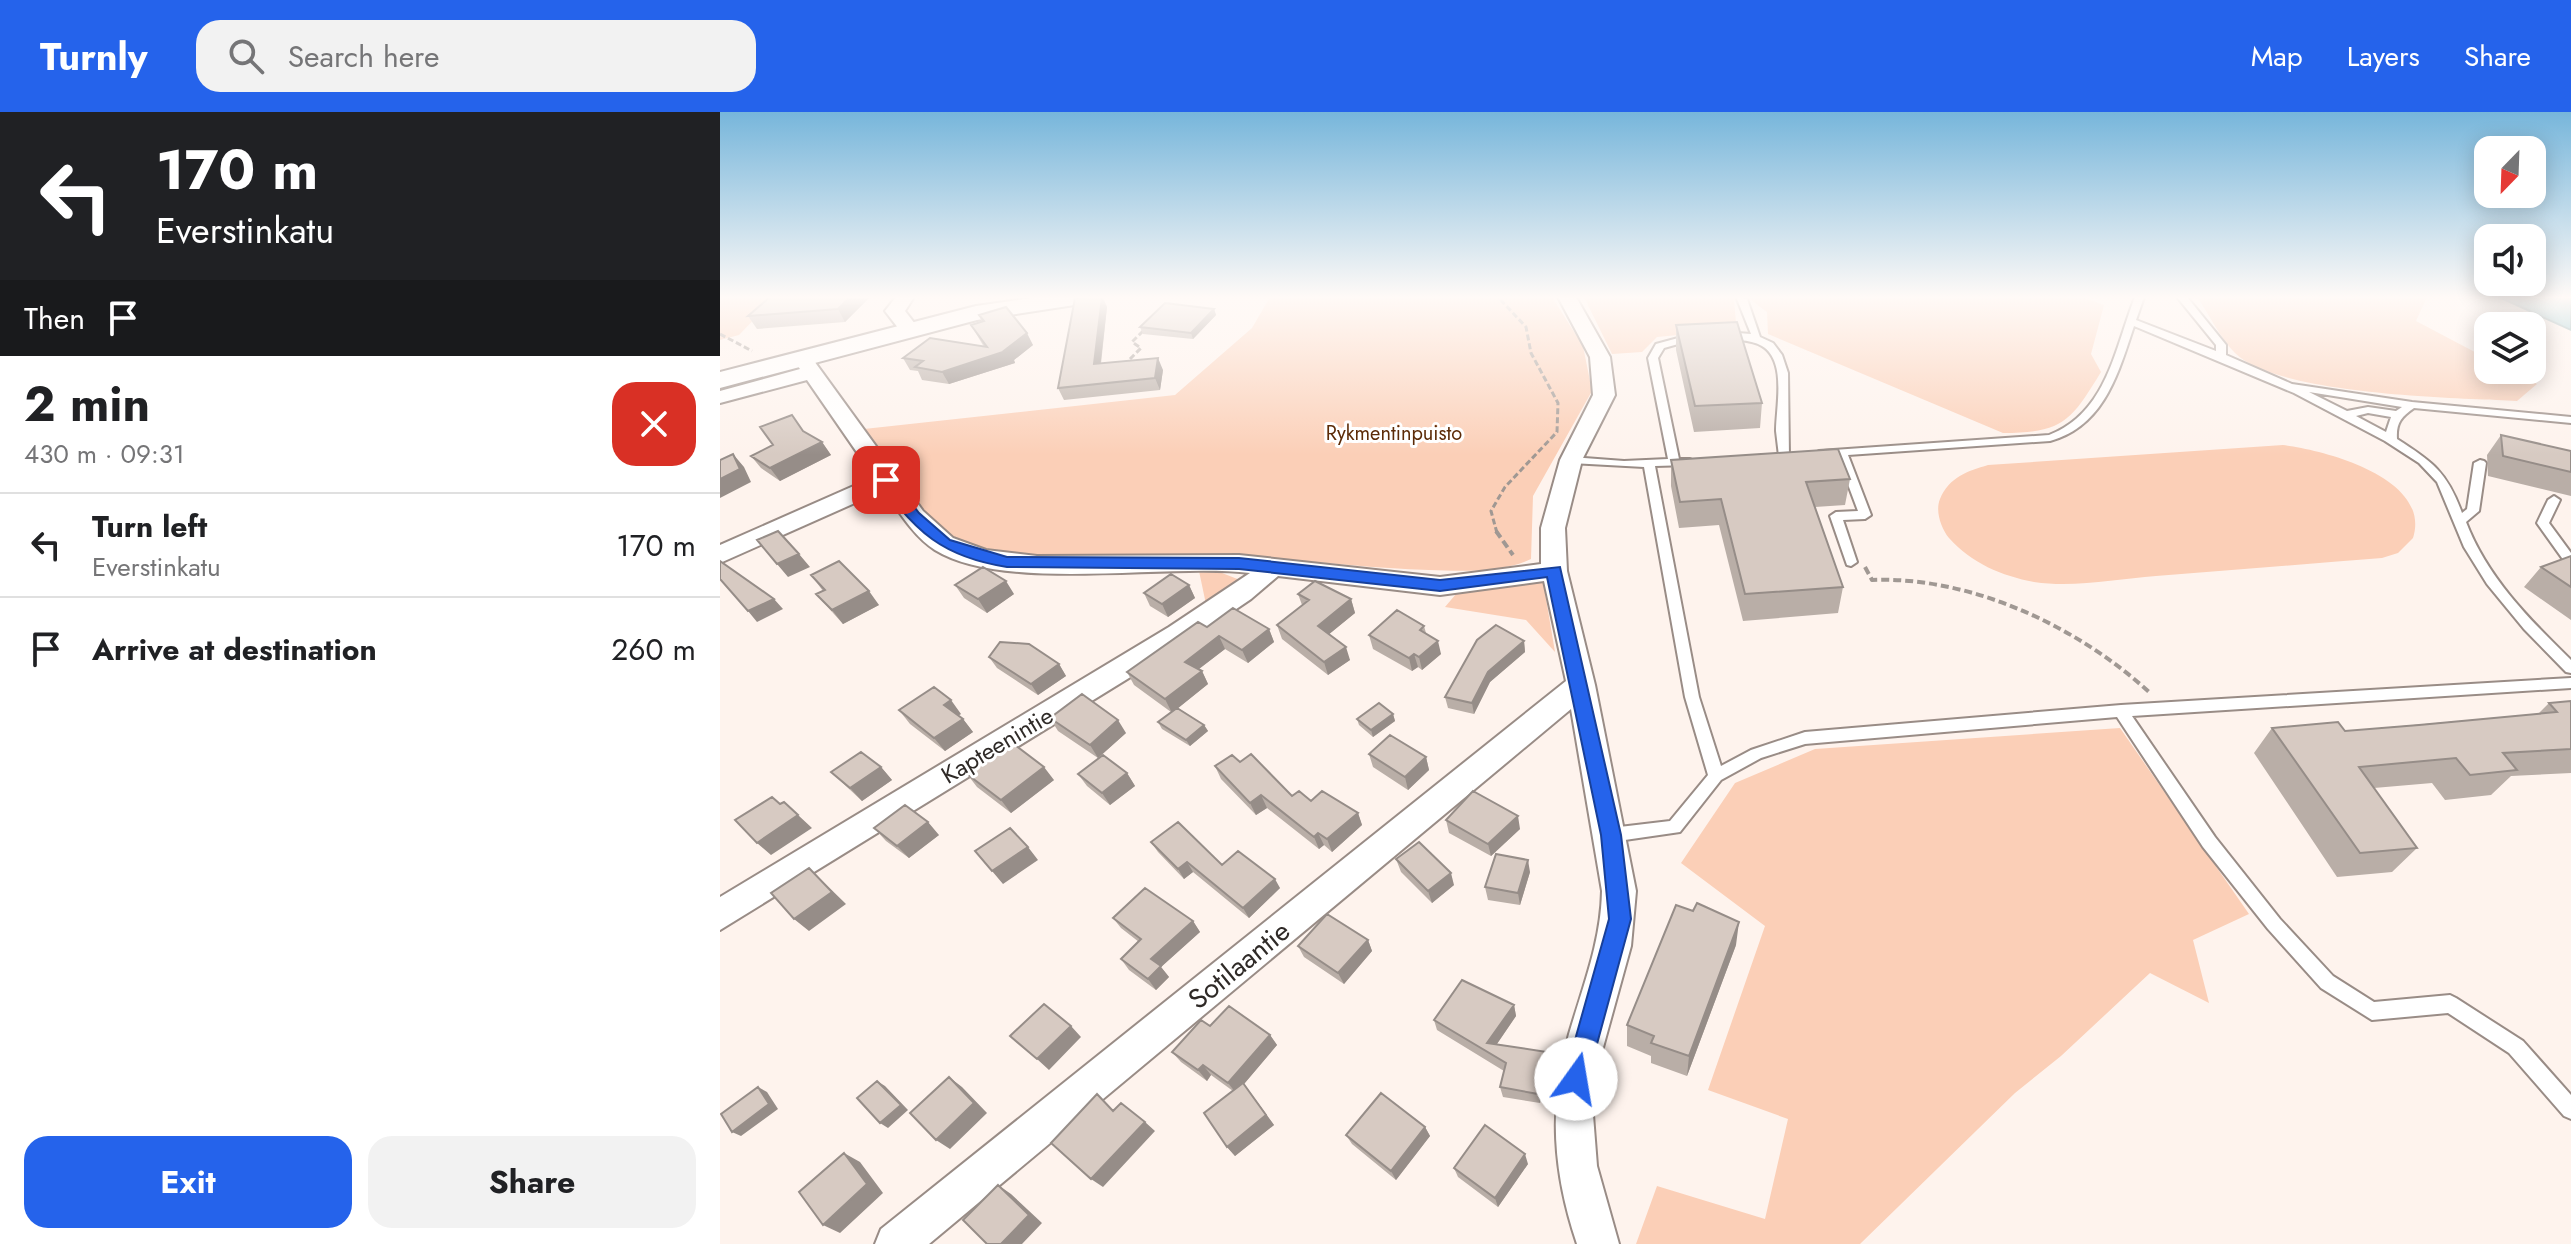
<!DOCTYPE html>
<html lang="en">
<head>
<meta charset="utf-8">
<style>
	:root { --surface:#fff; --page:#f2f2f2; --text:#202124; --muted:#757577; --line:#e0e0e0; --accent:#2563eb }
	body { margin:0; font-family:Jost,sans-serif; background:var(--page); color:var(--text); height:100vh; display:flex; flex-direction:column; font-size:30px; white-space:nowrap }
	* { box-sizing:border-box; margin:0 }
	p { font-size:26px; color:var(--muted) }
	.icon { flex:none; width:44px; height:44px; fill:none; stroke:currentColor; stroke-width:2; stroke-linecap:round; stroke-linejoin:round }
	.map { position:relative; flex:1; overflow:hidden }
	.details { display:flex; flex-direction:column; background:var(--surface); width:720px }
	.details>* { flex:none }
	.banner { background:#202124; color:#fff; overflow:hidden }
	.needle { width:52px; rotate:203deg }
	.controls { position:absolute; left:1754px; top:24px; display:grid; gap:16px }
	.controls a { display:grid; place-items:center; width:72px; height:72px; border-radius:16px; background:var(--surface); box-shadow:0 4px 20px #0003; font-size:40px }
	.pin { position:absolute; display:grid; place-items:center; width:68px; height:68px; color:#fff; margin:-34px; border-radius:16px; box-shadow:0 4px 12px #0006 }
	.me { position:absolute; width:88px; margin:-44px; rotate:13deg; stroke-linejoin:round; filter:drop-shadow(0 0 6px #0008) }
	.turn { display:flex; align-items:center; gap:28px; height:168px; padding:0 24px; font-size:36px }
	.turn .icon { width:104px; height:104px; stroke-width:2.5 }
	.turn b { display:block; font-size:56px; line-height:68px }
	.then { display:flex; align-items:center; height:76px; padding:0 24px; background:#0003; gap:16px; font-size:30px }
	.round { display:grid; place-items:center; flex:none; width:84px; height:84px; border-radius:24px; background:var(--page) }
	.head { display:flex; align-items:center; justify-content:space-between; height:136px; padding:0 24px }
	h1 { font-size:48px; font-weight:700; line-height:60px }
	.primary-button { display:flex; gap:16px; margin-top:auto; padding:16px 24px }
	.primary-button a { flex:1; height:92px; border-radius:24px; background:var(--accent); color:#fff; font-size:32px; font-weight:700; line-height:92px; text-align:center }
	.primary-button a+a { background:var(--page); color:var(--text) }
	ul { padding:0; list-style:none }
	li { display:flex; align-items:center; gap:24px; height:104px; padding:0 24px; border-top:2px solid var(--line) }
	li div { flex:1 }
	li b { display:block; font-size:30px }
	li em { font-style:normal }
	header { display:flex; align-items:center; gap:48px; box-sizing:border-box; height:112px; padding:0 40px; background:var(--accent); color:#fff }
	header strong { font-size:38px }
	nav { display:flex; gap:44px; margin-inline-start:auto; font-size:28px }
	.search { width:560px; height:72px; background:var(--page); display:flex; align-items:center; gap:20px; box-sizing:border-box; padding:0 28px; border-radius:24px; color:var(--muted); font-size:30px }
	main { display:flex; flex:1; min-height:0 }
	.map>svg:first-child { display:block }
	.green { fill:#fbcfb7 }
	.water { fill:#6fb8c7; stroke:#5c8d97; stroke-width:2 }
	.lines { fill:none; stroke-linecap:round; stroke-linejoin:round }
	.service-casing { stroke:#998c86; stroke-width:4 }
	.minor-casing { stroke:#998c86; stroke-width:4 }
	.tertiary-casing { stroke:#998c86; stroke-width:4 }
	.path-far1 { stroke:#a09893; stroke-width:3; stroke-dasharray:6 3; stroke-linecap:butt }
	.path { stroke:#a09893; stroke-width:4; stroke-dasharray:8 4; stroke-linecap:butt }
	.service { fill:#fff; fill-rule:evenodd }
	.minor { fill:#fff; fill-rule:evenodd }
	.tertiary { fill:#fff; fill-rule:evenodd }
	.wall { fill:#b9aea7 }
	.shaded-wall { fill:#968d88 }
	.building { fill:#d7cac2; stroke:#968d88; stroke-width:2 }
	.route { fill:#2563eb; stroke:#184099; stroke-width:2 }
	.labels { text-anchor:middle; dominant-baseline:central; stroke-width:6; stroke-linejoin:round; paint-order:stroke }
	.far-park-label { font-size:20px; fill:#5c2b07; stroke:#fff }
	.street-label { font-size:24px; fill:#2f2a27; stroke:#fff }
	.near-street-label { font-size:28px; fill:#2f2a27; stroke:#fff }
</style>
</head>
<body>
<header>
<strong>Turnly</strong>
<div class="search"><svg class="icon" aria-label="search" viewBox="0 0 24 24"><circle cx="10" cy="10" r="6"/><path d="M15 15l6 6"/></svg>Search here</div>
<nav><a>Map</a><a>Layers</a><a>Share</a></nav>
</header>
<main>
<section class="details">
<div class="banner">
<div class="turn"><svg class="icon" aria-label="left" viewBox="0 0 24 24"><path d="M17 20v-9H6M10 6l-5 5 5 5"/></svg><div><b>170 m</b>Everstinkatu</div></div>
<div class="then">Then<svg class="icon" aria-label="arrive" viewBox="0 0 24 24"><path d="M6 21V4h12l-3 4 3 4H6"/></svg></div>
</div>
<div class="head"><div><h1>2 min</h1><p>430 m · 09:31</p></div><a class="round" style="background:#d93025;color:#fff"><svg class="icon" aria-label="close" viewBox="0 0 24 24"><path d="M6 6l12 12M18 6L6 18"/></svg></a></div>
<ul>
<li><svg class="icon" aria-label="left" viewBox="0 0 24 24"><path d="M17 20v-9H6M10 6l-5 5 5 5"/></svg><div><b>Turn left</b><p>Everstinkatu</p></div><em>170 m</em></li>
<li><svg class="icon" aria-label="arrive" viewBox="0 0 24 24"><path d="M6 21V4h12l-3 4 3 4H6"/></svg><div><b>Arrive at destination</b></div><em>260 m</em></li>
</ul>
<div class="primary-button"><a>Exit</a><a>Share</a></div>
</section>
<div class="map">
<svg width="1851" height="1132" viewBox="0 0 1851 1132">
	<rect width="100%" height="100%" fill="#fef3ed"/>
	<path class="green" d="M0,185H56L19,223L0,228Z
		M550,185H832L863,234L872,279L813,384L811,447C781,461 742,459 709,458C636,456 563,445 490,443C410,440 319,463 243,430C197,410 171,356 144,317L455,283L532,216Z
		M864,185H1362L1384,193L1371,242L1381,260C1351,309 1343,321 1283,321L1048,222L1047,200L1027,185L1014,188L1016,210L1011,218L937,225L922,240L892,242Z
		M1477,185H1707L1696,209L1768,247V258H1790L1817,272L1797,289C1735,286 1557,283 1515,241C1500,226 1489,202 1477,185Z
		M1563,333C1605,338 1712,366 1693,426L1678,441L1662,446C1587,452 1512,458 1436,464C1397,467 1354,476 1314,470C1282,464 1251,451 1229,426C1221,416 1215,399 1220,387C1229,365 1248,359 1268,353Z
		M479,459L502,461L520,468L487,497Z
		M819,467L823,469L835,540L806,508L725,495L742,475Z
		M1400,616L1529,802L1473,828L1489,891L1430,861L1341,944L1295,981L1140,1132H916L937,1074L1045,1107L1068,1007L988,978L1045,814L961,751L1015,671L1095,637Z"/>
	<path class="water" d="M1779,185H1851V218Z"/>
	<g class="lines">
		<defs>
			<path id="service" d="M1019,185L1027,187L1040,225L1053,231L1062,243L1068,261L1069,346H1061L1059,344C1058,336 1057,327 1056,319C1056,294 1067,249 1042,234C1029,226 1012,230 1000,223L1005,220L1031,222L1017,187Z
				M1415,185H1424L1416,208L1496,239V233L1457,185H1467L1506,233V243L1572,272L1692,290L1851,305V311L1694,296C1681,305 1676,311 1677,327C1713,350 1727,360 1742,401L1747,397L1754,351L1760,348L1764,349L1766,351L1759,399L1746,410C1767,465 1809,507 1851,548V561L1846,560L1804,517L1767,472L1744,435L1717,370L1699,351L1665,329L1574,281L1414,214C1398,262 1384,314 1330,329L1128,343L1151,403L1145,407L1123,408L1137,450L1131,454L1127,453L1110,404L1116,400L1138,399L1117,343H1099V339L1329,323C1387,301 1395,236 1415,185ZM1589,280L1682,295L1676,299L1648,295L1627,299ZM1648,301L1671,305L1666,320L1636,304Z
				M973,222L978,225L976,227L944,236L938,246L959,347H970L976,350L970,353L935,354L979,585L1001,654L1031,638L1085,620L1401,593L1851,566V576L1412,604L1495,725L1560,807L1613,864L1654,890L1730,883L1736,886L1803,929L1851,983V1007L1844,1004L1789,941L1728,901L1652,908L1601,876L1548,817L1483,735L1397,605L1085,632L1041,646L1001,668L960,720L891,730L885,728L883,723L885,718L891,716L950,709L988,663L965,585L924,355L851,351L845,348L851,345L904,349L948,347L928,246L936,232Z
				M1834,384L1840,388L1829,411L1851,441V454L1847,453L1817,411L1828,388Z"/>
			<path id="minor" d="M176,185H194L185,199L199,217L196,221H182L165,199Z
				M838,185H856L890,245L895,283L862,348L845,416L847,459L875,573L916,779L911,834L879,950L873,1003L877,1054L899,1132H857C833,1061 828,994 849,922C863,874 881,830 882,779L851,597L209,1132H155L161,1117L846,569L824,469L720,483L558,464L531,487L469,529L0,818V785L449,515L530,461C446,451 285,481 215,438C193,424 178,398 164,378L0,451V433L154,365L87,268L0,291V279L80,257L72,246L82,240L89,242L203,399L233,426L266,438L317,444L519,443L720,465L821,452V416L840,348L873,283L870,245Z"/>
			<path id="tertiary" d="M319,185H372L361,192L257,208L0,276V260L256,194Z"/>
		</defs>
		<use href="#service" class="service-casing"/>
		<use href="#minor" class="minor-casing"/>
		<use href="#tertiary" class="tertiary-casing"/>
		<path class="path-far1" d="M0,222L32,239
			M410,247L421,236L412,230L425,217
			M777,421L771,399L785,375L837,320L838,291L811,241L806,215L778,185"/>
		<path class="path" d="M776,419L793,443
			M1145,455L1152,468C1250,464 1357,514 1429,580"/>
		<use href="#service" class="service"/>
		<use href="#minor" class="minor"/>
		<use href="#tertiary" class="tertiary"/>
	</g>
	<path class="wall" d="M50,185H150L125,210L37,217L28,204Z
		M371,185H383L387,195L381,252L443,258L440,278L344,288L338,276Z
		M494,197L496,203L473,227L423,222L420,215Z
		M259,203L313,233L294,248L295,251L229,272L202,268L198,259L190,258L183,246L264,235L251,213L262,210Z
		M956,213L1042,291L1040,316L974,320L956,238Z
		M84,320L102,330L111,343L60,369L41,356L31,344Z
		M1781,323L1851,339V384L1768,364L1767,343Z
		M951,348L1130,367L1125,393L1095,395L1123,475L1118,501L1023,509L999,413L959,416L951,374Z
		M1851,444V508L1804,475L1821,455Z
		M91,463L159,493L123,512L96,482L103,479Z
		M235,473L294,482L267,501L244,486Z
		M469,473L475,486L448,505L430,494L424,481Z
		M578,482L631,487L635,501L609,522L630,548L608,563L562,527L557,513L582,493Z
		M704,514L706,521L721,542L702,558L698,555L692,559L653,537L649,523Z
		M487,515L549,517L554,530L528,551L505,537L479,557L482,559L488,572L458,596L484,613L488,619L470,634L442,617L438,610L451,600L414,573L407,560Z
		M804,529L805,540L770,570L754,602L728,596L725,585Z
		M269,545L339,552L346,564L318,583L277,556Z
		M1851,589V661L1791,664L1771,683L1725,688L1712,671L1654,676L1697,736L1672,760L1617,765L1534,641L1552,616L1625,619L1818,602L1829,591Z
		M179,598L241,602L238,603L243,607L253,620L225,639L190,612Z
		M673,602L675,609L653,625L639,613L637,607Z
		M330,606L406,621L378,646L338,619Z
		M649,642L706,645L709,658L688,678L653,655Z
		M495,654L572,684L638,701L642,713L612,740L604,733L599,737L547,696L536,703L501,667Z
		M161,655L172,668L142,689L111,660Z
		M407,661L415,674L390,693L367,674L358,662Z
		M247,662L334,668L291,701L257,675Z
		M726,708L800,717L771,744L729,721Z
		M154,716L219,723L189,746L166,729Z
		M431,730L502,753L560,776L529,806L473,760L464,767L438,740Z
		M676,747L734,773L712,791L681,760Z
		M810,760L800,793L768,788L765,775Z
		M393,806L473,809L480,820L441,855L449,865L436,878L409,858L401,847L419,830L401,816Z
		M648,828L652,839L624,872L584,845L578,834Z
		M1016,833L967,964L931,951V944L907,934V913Z
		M794,893L796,904L777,932L827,940L829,951L820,991L783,985L780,975L784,959L717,918L714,908Z
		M490,914L550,923L557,933L524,972L554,1013L515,1044L507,1035L513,979L491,963L487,969L461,950L452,940Z
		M705,1015L710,1024L676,1068L632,1032L626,1023Z
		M808,1052L778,1095L738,1065L734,1056Z"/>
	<path class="shaded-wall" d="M130,185H150L125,210L118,197Z
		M382,185L387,195L379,265L374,252Z
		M494,197L496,203L473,227L471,221Z
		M307,221L313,233L294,248L295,251L229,272L222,260L285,238Z
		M438,246L443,258L440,278L435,266Z
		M102,330L111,343L60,369L50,356Z
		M13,342L24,355L31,370L0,386V367Z
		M79,442L90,455L68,465L57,452Z
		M286,469L294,482L267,501L258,487Z
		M469,473L475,486L448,505L442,492Z
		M149,479L159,493L123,512L112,498Z
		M54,487L63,497L37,510L28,499Z
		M631,487L635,501L602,528L598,514Z
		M549,517L554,530L528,551L522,538Z
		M499,524L505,537L471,563L465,550Z
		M718,529L721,542L702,558L699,545Z
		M804,529L805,540L770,570L754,602L752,591L768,560Z
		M626,535L630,548L608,563L604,550Z
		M694,542L698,555L692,559L689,546Z
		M339,552L346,564L318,583L311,572Z
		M482,559L488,572L452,601L445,587Z
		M231,588L241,602L234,606L224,593Z
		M673,602L675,609L653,625L651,618Z
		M243,607L253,620L225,639L214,626Z
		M398,608L406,621L378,646L370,633Z
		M484,613L488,619L470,634L466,628Z
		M706,645L709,658L688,678L685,665Z
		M161,655L172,668L142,689L130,676Z
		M324,655L334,668L291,701L281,688Z
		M407,661L415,674L390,693L382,681Z
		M541,683L547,696L536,703L530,691Z
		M638,701L642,713L612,740L607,727Z
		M78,703L92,716L51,743L37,731Z
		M798,704L800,717L771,744L768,732Z
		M208,710L219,723L189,746L177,734Z
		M598,721L604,733L599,737L594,725Z
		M308,735L318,748L283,772L272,759Z
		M808,748L810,760L800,793L798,781Z
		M467,750L473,760L464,767L458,757Z
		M89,756L126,792L89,819L74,807Z
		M731,761L734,773L712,791L708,779Z
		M555,767L560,776L529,806L523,796Z
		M473,809L480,820L441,855L449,865L436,878L428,867L431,847Z
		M1019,810L1016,833L967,964L969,944Z
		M648,828L652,839L624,872L618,861Z
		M794,893L796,904L770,942L767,931Z
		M351,914L361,925L329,958L317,947Z
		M550,923L557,933L524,972L554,1013L515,1044L507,1035L516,981L508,971Z
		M827,940L829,951L820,991L818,982Z
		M483,953L491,963L487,969L478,958Z
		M229,965L242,975L267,1001L230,1037L216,1028Z
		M157,969L165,974L188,998L168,1016L160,1011Z
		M38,975L47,980L58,997L21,1024L12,1020Z
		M425,1010L435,1019L383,1075L371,1067Z
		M705,1015L710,1024L676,1068L671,1059Z
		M124,1041L140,1050L163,1081L120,1121L103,1113Z
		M805,1042L808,1052L778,1095L775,1086Z
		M278,1073L291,1082L322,1111L302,1132H281Z"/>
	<path class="building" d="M50,185H130L118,197L28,204Z
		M371,185H382L374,252L438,246L435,266L338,276L355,186Z
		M445,191L494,197L471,221L420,215Z
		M286,195L307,221L285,238H289L222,260L195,255L203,249L183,246L210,226L267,235L251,213L264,209L259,203Z
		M1017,210L1042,291L975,294L956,213Z
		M72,303L83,319L102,330L50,356L31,344L53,333L40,315Z
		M1781,323L1851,339V360L1783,344Z
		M1118,337L1130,367L1086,370L1123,475L1025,482L1001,387L960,390L951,348Z
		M13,342L20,357L0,367V348Z
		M58,419L79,442L57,452L37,428Z
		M1851,444V475L1821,455Z
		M0,449L54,487L28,499L0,467Z
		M119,449L149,479L112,498L96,482L105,478L91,463Z
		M263,455L286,469L258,487L235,473Z
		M451,462L469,473L442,492L424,481Z
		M595,469L631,487L598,514L626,535L604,550L557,513L589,488L578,482Z
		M513,496L549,517L522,538L499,524L465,550L482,559L445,587L407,560L478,510L487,515Z
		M677,498L704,514L700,518L718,529L699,545L694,542L689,546L649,523Z
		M776,513L804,529L768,560L752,591L725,585L757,528Z
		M280,530L309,532L339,552L311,572L269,545Z
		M214,575L231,588L224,593L243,607L214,626L179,598Z
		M362,582L398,608L370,633L330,606Z
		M1851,589V637L1783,641L1797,658L1750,663L1736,646L1639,655L1697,736L1640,741L1552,616L1618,610L1625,619L1699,613L1837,600L1829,591Z
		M659,591L673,602L651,618L637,607Z
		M457,596L484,613L466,628L438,610Z
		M670,623L706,645L685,665L649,642Z
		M291,630L324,655L281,688L247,662Z
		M141,640L161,655L130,676L111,660Z
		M531,642L572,684L579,679L591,689L602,679L638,701L607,727L598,721L594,725L541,683L530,691L495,654L512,643L520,650Z
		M383,643L407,661L382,681L358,662Z
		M753,679L798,704L768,732L726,708Z
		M52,685L60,692L64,690L78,703L37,731L15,708Z
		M185,693L208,710L177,734L154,716Z
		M458,710L502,753L518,739L555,767L523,796L467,750L458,757L431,730Z
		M290,716L308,735L272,759L255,739Z
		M699,730L731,761L708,779L676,747Z
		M776,742L808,748L798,781L765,775Z
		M89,756L112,780L74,807L51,781Z
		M425,776L473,809L431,847L441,854L428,867L401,847L421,827L393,806Z
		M977,791L1019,810L969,944L931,931L934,924L907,913L956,793L973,799Z
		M607,802L648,828L618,861L578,834Z
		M742,868L794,893L767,931L827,940L818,982L780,975L786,951L714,908Z
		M324,892L351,914L317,947L290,924Z
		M509,894L550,923L508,971L483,953L478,958L452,940L481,908L490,914Z
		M229,965L254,991L216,1028L190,1001Z
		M157,969L181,993L160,1011L137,986Z
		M523,971L546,1003L507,1035L484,1001Z
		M38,975L49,992L12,1020L1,1002Z
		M661,981L705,1015L671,1059L626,1023Z
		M377,982L393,999L401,991L425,1010L371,1067L331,1031Z
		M765,1013L805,1042L775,1086L734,1056Z
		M124,1041L147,1072L103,1113L79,1080Z
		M278,1073L309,1103L281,1132H267L243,1108Z"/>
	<linearGradient id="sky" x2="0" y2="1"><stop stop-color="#77b6db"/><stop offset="0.54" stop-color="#fffaf7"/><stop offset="1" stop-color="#fffaf7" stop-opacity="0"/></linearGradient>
	<rect width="1851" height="343" fill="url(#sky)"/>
	<path class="route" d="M160,365H171L199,401L230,428L287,445L519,446L720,468L840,455L901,723L911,807L865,976L856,979L848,976L844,967L889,807L881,723L827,465L720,479L519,457L287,455C223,445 195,420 158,368Z"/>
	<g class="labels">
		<g class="far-park-label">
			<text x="674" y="321">Rykmentinpuisto</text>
		</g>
		<g class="street-label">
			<text transform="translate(277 633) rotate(-31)">Kapteenintie</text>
		</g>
		<g class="near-street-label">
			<text transform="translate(519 853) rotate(-39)">Sotilaantie</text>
		</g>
	</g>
</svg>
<div class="controls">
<a><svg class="needle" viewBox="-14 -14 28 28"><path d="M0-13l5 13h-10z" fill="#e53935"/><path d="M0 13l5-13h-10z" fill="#757577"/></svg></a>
<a><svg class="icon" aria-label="sound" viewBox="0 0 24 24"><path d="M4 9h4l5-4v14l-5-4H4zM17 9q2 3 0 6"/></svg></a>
<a><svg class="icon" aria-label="layers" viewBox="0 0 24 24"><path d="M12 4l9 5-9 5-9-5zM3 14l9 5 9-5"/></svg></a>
</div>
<div class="pin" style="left:166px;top:368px;background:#d93025"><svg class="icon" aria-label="arrive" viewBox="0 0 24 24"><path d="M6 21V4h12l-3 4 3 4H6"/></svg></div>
<svg class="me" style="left:856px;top:967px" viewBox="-20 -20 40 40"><circle r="19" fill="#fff"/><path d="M0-13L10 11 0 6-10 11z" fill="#2563eb"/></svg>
</div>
</main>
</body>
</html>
